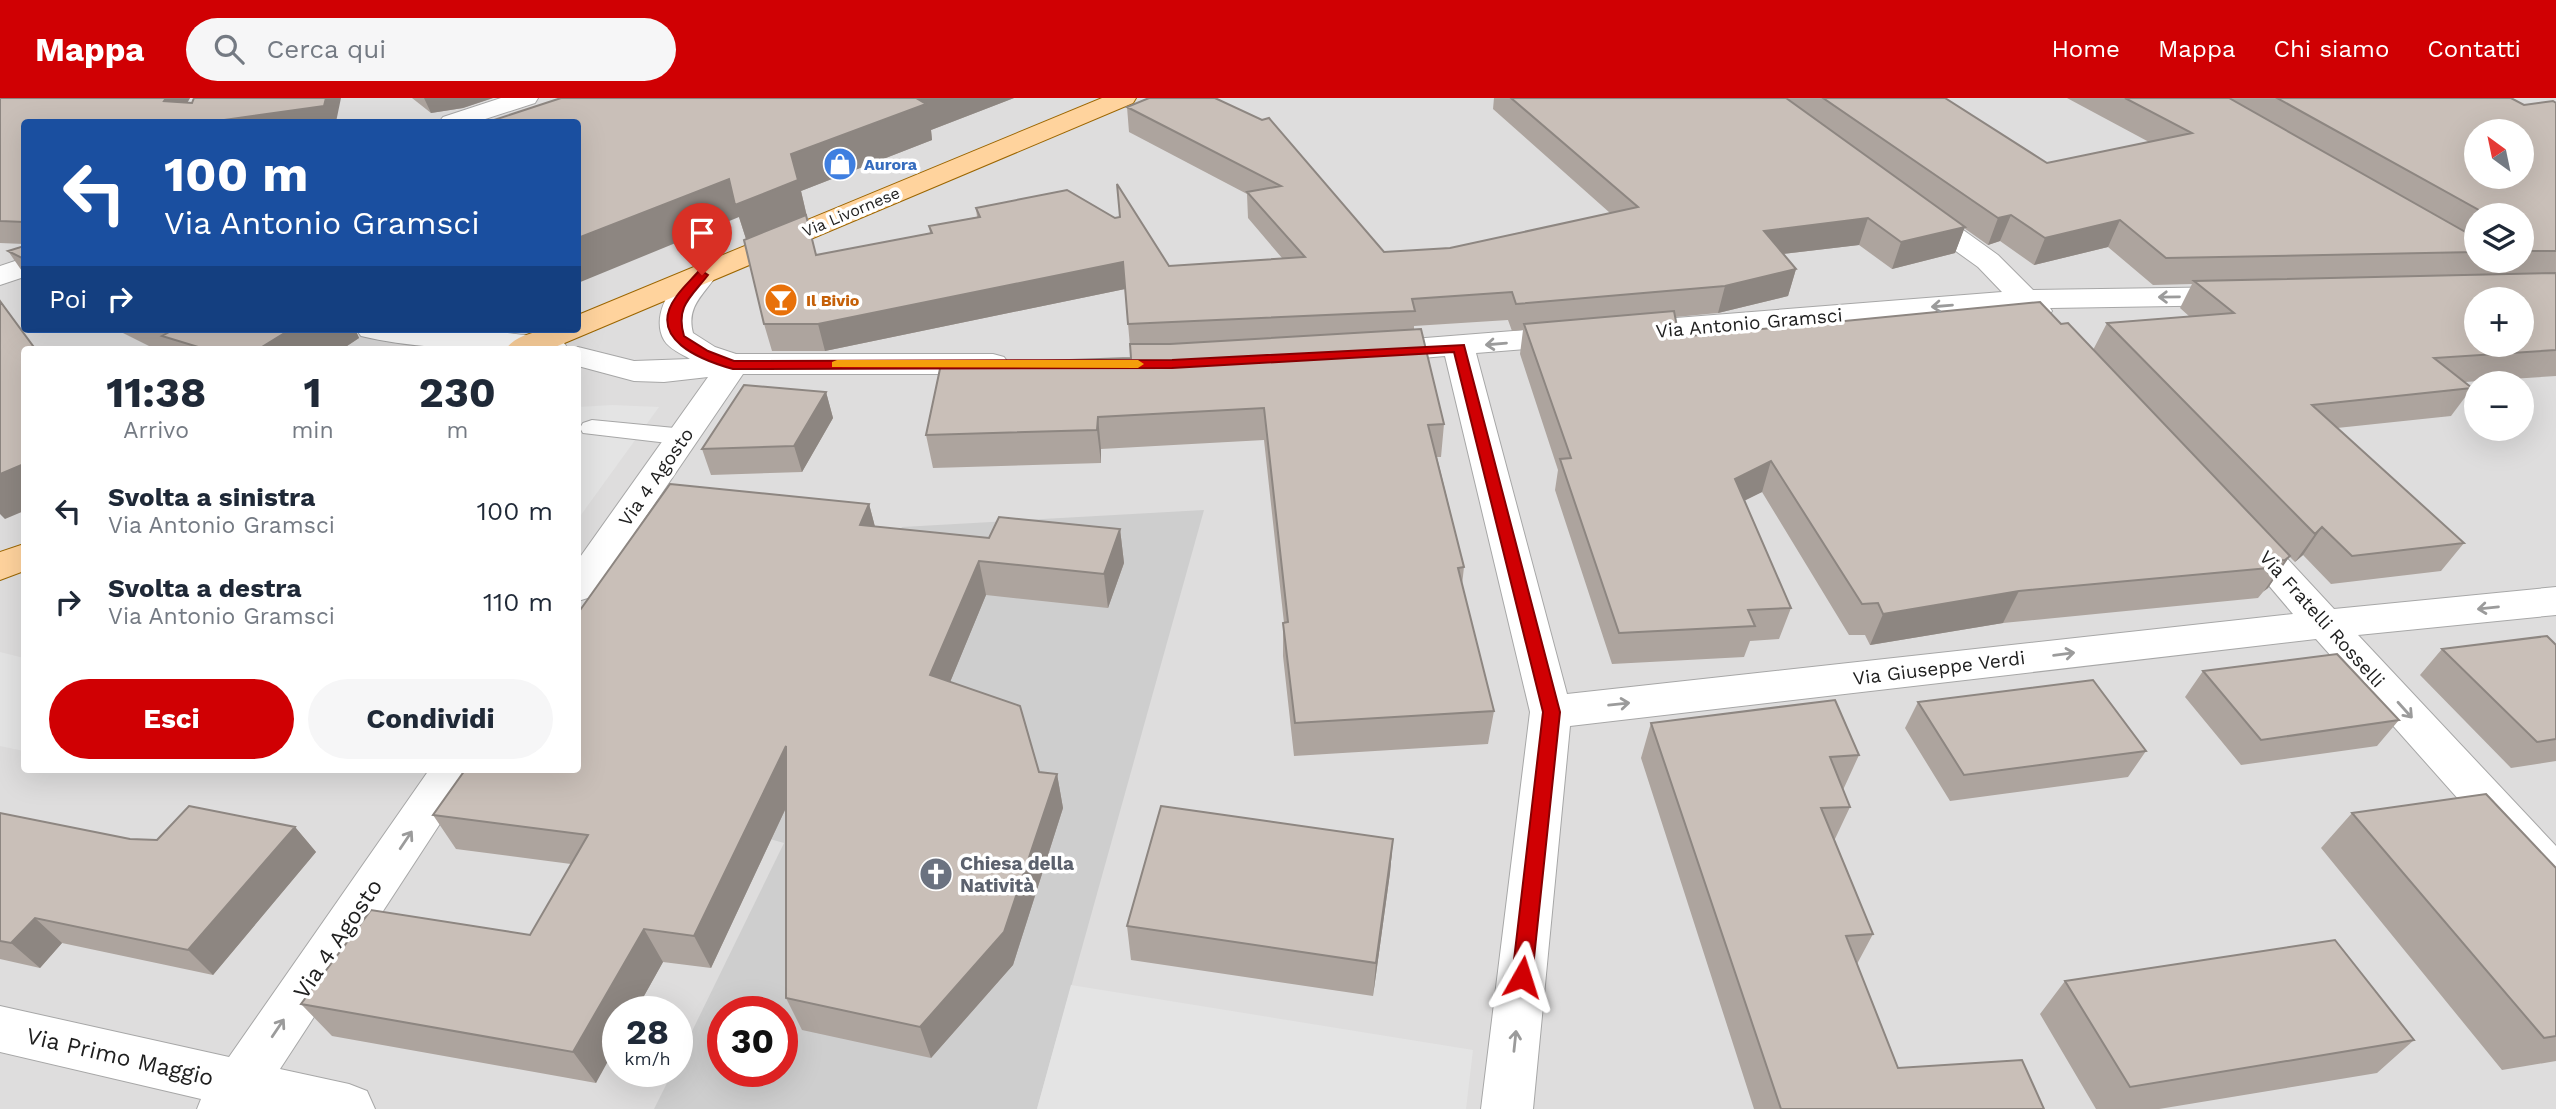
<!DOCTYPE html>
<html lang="it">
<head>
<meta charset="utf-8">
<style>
	:root { --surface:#fff; --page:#f6f6f7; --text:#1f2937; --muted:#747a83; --accent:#d00003 }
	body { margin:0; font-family:"Work Sans",sans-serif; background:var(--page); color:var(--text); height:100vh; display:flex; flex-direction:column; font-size:26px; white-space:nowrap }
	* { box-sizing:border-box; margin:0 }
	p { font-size:23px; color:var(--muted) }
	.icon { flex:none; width:38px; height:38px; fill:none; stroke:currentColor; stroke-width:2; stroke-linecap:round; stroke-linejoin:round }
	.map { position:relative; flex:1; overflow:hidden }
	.details { position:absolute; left:21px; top:248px; width:560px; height:427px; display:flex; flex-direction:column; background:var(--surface); border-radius:7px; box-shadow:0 7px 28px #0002 }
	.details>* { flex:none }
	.banner { position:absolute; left:21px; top:21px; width:560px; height:214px; border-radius:7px; box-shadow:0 7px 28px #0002; background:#1a4fa0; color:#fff; overflow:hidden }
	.needle { width:46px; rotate:327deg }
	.buttons { position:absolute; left:2464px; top:21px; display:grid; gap:14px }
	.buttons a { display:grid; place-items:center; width:70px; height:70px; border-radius:50%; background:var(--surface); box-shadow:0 7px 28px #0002; font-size:35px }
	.speed { position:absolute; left:602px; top:898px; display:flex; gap:14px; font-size:35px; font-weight:700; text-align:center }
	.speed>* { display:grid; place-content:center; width:91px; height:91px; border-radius:50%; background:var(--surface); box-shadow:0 7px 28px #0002; line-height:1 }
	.speed small { font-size:18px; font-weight:400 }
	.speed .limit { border:10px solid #d22; background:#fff; color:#111 }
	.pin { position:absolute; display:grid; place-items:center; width:60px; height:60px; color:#fff; margin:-72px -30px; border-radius:50% 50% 50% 0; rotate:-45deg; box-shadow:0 0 7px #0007 }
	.pin .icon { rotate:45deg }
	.me { position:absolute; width:77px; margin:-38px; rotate:6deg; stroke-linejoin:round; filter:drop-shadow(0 0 5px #0008) }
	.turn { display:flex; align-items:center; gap:24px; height:147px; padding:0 28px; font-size:32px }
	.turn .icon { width:91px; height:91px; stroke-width:2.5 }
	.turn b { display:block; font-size:49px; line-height:60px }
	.then { display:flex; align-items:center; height:66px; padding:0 28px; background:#0003; gap:14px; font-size:26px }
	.eta { display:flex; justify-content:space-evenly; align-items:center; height:119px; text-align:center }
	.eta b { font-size:42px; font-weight:700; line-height:49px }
	.button { display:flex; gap:14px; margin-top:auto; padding:14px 28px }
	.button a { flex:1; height:80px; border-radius:42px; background:var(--accent); color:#fff; font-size:28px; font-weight:700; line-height:80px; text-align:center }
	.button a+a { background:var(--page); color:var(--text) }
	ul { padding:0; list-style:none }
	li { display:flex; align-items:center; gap:21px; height:91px; padding:0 28px }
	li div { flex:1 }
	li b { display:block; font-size:26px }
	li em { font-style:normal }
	header { display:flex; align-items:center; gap:42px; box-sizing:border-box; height:98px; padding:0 35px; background:var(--accent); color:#fff }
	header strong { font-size:33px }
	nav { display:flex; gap:38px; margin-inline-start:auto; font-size:24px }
	.search { width:490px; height:63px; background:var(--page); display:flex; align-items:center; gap:18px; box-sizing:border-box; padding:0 24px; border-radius:38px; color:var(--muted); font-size:26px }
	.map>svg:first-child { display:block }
	.residential { fill:#dedddd; fill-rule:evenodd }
	.religious { fill:#cecece; fill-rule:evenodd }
	.parking { fill:#e4e4e4 }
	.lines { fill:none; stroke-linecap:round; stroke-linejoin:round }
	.lane-casing { stroke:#a7a7a7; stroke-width:2 }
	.street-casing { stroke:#a7a7a7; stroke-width:2 }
	.primary-casing { stroke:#9c6600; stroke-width:2 }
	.lane { fill:#fff; fill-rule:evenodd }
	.street { fill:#fff; fill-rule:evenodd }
	.primary { fill:#ffd39d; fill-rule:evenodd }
	.wall { fill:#ada49e; fill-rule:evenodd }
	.shaded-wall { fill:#8d8681 }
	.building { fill:#c9bfb8; stroke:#8d8681; stroke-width:2; fill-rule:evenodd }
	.oneway { stroke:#9b9b9b }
	.route { fill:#d00003; stroke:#870002; stroke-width:2 }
	.slow { fill:#f59e0b }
	.labels { text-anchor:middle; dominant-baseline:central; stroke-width:7; stroke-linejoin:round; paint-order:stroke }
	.far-shop-label { font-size:16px; font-weight:bold; fill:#366cbe; stroke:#fff; text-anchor:start }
	.far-street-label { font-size:16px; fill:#202020; stroke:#fff }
	.far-food-label { font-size:16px; font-weight:bold; fill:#c56008; stroke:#fff; text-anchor:start }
	.street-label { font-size:19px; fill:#202020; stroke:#fff }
	.worship-label { font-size:19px; font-weight:bold; fill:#5b616d; stroke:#fff; text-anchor:start }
	.near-street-label { font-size:23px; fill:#202020; stroke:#fff }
</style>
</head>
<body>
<header>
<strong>Mappa</strong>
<div class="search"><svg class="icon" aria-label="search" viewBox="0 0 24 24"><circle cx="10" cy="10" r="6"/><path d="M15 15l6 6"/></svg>Cerca qui</div>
<nav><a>Home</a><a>Mappa</a><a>Chi siamo</a><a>Contatti</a></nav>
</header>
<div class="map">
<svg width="2556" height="1011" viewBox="0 0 2556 1011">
	<rect width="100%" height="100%" fill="#f1ede6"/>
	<path class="residential" d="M0,0H2556V1011H0ZM24,24H578V231H24ZM2476,33H2522V79H2476ZM2476,117H2522V163H2476ZM2476,201H2522V247H2476ZM24,252H578V672H24ZM2476,285H2522V331H2476ZM618,914H677V973H618ZM723,914H782V973H723Z"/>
	<path class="religious" d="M1204,412L1037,1011H654L673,973H677V964L784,745L734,731L902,429ZM723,914H782V973H723Z"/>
	<path class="parking" d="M612,307L659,309L578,421V309Z
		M0,554L24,560V653L0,648Z
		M1071,887L1473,952L1466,1011H1037Z"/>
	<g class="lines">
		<defs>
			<path id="lane" d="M592,322L685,331L694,334L697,339L694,344L685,347L583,335L580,330L583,325Z"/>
			<path id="street" d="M501,0H538L535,5L476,24H439L443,19Z
				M1917,104L1927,106L1998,157L2033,192L2237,189L2248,192L2252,198L2248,204L2237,207L2050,210L2052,213L2048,219C2034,223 2028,221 2018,211L1476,255L1567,596L2293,516L2226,437L2231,428L2244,425L2257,428L2334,511L2556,489V517L2358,537L2556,748V798L2540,793L2316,541L1570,628L1533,1011H1481L1530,614L1445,258L1375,264L1364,261L1359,254L1364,247L1375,244L2002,194L1978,169L1907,118L1903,112L1907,106Z
				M24,160V179L0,187V168Z
				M702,168L712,171L717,177C703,197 686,209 693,235L715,249L736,256H993L1004,259L1009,266L1004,273L993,276H743L591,499L578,503V462L708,279L664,284L634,283L578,268V252C510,252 427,254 361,238L356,231C427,231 495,228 564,245L569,252L578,249L634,263L690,261C682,256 669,251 664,242C649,216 676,175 702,168Z
				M429,672H475L280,971L349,986L367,993L375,1011H197L201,1001L0,954V908L229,959Z"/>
			<path id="primary" d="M1102,0H1136L1133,5L548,252H505C520,231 554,231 578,231V217Z
				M24,446V473L0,482V454Z"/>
		</defs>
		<use href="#lane" class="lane-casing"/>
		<use href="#street" class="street-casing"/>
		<use href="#primary" class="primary-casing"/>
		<use href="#lane" class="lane"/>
		<use href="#street" class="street"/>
		<use href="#primary" class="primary"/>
	</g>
	<path class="wall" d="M0,0H190L187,5L341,0L24,24V146L0,145Z
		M412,0H493L463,10L431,15Z
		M561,0H1014L931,32L932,42L801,93L816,157L930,135L929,128L977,119L976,110L1169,168L1282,160L1248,120L1247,96L1129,34L1127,9L1149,0L1384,154L1450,150L1610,115L1493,11L1494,0H1945L2047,65L2149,44L2067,0H2511L2524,7L2556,5V278L2465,284L2472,290L2451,318L2337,330L2464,445L2441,473L2331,486L2303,457L2295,464L2289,458L2268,490L2263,494L2258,500L2003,525L1870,547L1865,537H1849L1762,394L1744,403L1791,510L1779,541L1750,543L1744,559L1612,566L1555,392L1558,372L1520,256L1523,232L1512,233L1508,222L1414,228V232L1444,326L1441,359H1437L1464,469L1462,487L1494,613L1488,646L1294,658L1283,558V525H1284L1264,342L1101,351V365L933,370L926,337L1131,260L1125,191L825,253H772L764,226L746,141L739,119ZM2476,117H2522V163H2476ZM1964,130L1988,147L2000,143L2034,167L2108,149L2153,187L2192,186L2180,210L2190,219L2107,225L2093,252L2061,226L1679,239L1675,219L1718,215L1788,198L1796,171L1783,156L1859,147L1892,171L1955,155Z
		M24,148V176L8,153Z
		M115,231H355L359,240L341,252H157Z
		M826,294L833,320L802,374L711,377L702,351Z
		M869,406L875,429L989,440L1120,431L1124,465L1108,510L986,497L950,584L1039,674L1057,676L1063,710L1013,867L931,960L802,932L786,900V710L711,870L663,864L635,914H618L596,985L332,938L301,906L530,837L571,766L456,751L433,717Z
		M2556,547V663L2511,670L2420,577L2442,551Z
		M2203,573L2399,622L2377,648L2241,667L2185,599Z
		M1918,604L2146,653L2128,679L1950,703L1905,630Z
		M1651,625L1859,657L1843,692L1850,709L1834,743L1873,836L1857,866L1898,970L2044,1011H1754L1641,660Z
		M0,715L130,741L157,742L295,729L316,754L213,877L62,845L40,870L0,861Z
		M2352,715L2556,770V963L2502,972L2321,750Z
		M1393,741L1390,775L1373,898L1131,862L1127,828Z
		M2065,883L2414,942L2377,975L2159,1011H2096L2040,916Z"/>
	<path class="shaded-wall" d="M166,0H190L176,24L164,3Z
		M326,0H341L336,24H210Z
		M424,0H493L463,10L431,15Z
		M915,0H1014L931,32L932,42L801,93L807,119L747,144L739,119L578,185V140L791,56Z
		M2011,117L2000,143L1988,147L1998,120Z
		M1868,120L1859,147L1757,159L1764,133Z
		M2120,122L2108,149L2034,167L2045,140Z
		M1965,129L1955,155L1892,171L1901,144Z
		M1123,164L1125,191L825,253L818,226Z
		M1796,171L1788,198L1718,215L1725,188Z
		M291,231H355L359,240L341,252H257Z
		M826,294L833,320L802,374L794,348Z
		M1098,319L1101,351V365L1097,332Z
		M1771,363L1762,394L1725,412L1735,381Z
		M24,366V413L5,421L0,416V376Z
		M869,406L878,440L860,427Z
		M2322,429L2303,457L2295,464L2315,436Z
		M1120,431L1124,465L1108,510L1104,476Z
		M2290,458L2268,490L2264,493L2285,462Z
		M979,463L986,497L939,611L930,577Z
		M2019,493L2003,525L1870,547L1883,516Z
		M786,648L799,682L711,870L694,838Z
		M1057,676L1063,710L1013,867L931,960L920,929Z
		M295,729L316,754L213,877L188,852Z
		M1393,741L1390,775L1373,898L1376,865Z
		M35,820L62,845L40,870L11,845Z
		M644,831L663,864L635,914H618V945L596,985L573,954Z"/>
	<path class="building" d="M0,0H166L164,3L192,5L194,0H326L324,8L210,24H24V124L0,123Z
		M561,0H916L926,6L791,56L798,82L735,107L729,81L578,140V24H488Z
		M1149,0H1215L1262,22L1269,20L1384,154L1450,150L1638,109L1511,0H1786L1965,129L1901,144L1868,120L1764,133L1796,171L1725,188L1516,206L1512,194L1412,201L1415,213L1128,226L1123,164L818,226H764L744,142L806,117L816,157L932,135L929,128L980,119L976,110L1067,92L1115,120L1120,119L1117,86L1169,168L1305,159L1247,94L1281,88L1127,9Z
		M1823,0H1945L2047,65L2192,35L2125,0H2229L2476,140V154L2166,160L2120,122L2045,140L2011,117L1998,120Z
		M2277,0H2511L2524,7L2553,3L2556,5V153H2522V117H2488ZM2476,33H2522V79H2476Z
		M24,148V161L8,153Z
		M2556,175V252L2434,260L2472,290L2312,307L2464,445L2352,458L2322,429L2315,436L2107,225L2234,215L2194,183ZM2476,201H2522V247H2476Z
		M0,203L36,252H24V366L0,376Z
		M2040,204L2061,226L2068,225L2290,458L2285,462L2274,463L2280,469L2019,493L1883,516L1878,505L1862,506L1771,363L1735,381L1791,510L1748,512L1755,528L1619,535L1560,361L1571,360L1524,226L1674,213L1679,239Z
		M168,231H291L257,252H208L162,238L171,233Z
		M1421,231L1444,326L1428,327L1464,469L1458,470L1494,613L1295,625L1283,525L1288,524L1264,310L1098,319L1097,332L926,337L941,266L1131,260L1130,246H1170Z
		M744,287L826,294L794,348L702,351Z
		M670,386L869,406L860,427L989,440L999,419L1120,431L1104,476L979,463L930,577L1020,608L1039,674L1057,676L1004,834L920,929L786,900V648L694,838L644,831L573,954L301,906L371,812L530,837L588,737L433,717L465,672H578V515Z
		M2547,538L2556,547V641L2537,644L2442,551Z
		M2337,556L2399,622L2261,642L2203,573Z
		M2093,582L2146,653L1964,677L1918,604Z
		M1835,602L1859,657L1830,659L1850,709L1821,710L1873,836L1846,838L1898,970L2022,962L2044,1011H1781L1651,625Z
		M2486,696L2556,770V938L2544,940L2352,715Z
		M189,708L295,729L188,852L35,820L11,845L0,843V715L130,741L157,742Z
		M1161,708L1393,741L1376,865L1127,828Z
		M2335,842L2414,942L2130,989L2065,883Z"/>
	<defs><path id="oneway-shaft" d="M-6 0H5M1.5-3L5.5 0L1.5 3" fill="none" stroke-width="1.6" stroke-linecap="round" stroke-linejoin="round" transform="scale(1.75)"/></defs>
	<g class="oneway">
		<use href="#oneway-shaft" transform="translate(2169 199) rotate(179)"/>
		<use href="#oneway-shaft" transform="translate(1942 208) rotate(175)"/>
		<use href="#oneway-shaft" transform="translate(1496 246) rotate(175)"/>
		<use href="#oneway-shaft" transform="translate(2488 510) rotate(174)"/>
		<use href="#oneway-shaft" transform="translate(2064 556) rotate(-7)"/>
		<use href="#oneway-shaft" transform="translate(1619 606) rotate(-6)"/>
		<use href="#oneway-shaft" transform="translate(2405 612) rotate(48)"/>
		<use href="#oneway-shaft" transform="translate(406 742) rotate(-56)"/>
		<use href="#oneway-shaft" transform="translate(278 930) rotate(-56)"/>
		<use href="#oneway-shaft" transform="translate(1515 943) rotate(-84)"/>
	</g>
	<path class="route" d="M702,173L708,177C692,198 675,208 684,238L708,253L734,263L1172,262L1464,247L1560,614L1532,879L1529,885L1522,888L1515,885L1512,879L1543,614L1454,254L1172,270L733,271C701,262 646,241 676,199C682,190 691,182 698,174Z"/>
	<path class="slow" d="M837,262H1138L1144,266L1138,270L832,269V264Z"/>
	<defs>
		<symbol id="shop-disc" viewBox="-11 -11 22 22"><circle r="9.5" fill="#3f7fe0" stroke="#fff"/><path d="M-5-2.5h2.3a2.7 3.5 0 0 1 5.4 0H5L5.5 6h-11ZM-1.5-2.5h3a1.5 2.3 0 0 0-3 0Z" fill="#fff"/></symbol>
		<symbol id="bar-disc" viewBox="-11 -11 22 22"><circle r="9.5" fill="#e8710a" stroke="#fff"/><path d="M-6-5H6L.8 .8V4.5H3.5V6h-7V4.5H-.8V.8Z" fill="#fff"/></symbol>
		<symbol id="church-disc" viewBox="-11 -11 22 22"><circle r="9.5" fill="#6b7280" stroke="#fff"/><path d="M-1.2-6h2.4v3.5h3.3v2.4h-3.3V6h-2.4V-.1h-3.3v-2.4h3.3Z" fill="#fff"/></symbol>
	</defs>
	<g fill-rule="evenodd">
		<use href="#shop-disc" x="821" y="47" width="38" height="38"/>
		<use href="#bar-disc" x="762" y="183" width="38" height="38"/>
		<use href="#church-disc" x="917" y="757" width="38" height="38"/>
	</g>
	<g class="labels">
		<g class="far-shop-label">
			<text x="864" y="66">Aurora</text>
		</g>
		<g class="far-street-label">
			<text transform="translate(851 114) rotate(-23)">Via Livornese</text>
		</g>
		<g class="far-food-label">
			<text x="806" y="202">Il Bivio</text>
		</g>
		<g class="street-label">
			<text transform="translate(1749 225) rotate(-5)">Via Antonio Gramsci</text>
			<text transform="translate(656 379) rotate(-55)">Via 4 Agosto</text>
			<text transform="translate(2322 521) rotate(48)">Via Fratelli Rosselli</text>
			<text transform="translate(1939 570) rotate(-7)">Via Giuseppe Verdi</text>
		</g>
		<g class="worship-label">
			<text x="960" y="765">Chiesa della<tspan x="960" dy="22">Natività</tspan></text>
		</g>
		<g class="near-street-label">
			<text transform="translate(338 841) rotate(-56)">Via 4 Agosto</text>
			<text transform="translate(120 959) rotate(13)">Via Primo Maggio</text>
		</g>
	</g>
</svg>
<div class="buttons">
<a><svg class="needle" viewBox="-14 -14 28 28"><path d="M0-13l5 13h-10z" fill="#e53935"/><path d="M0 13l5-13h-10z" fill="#747a83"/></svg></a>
<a><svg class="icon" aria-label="layers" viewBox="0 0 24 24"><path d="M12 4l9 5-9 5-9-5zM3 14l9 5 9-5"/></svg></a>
<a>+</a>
<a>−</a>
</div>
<div class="speed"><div>28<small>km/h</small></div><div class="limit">30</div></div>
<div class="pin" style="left:702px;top:177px;background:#d93025"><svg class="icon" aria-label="arrive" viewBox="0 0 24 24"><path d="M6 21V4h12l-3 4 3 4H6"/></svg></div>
<svg class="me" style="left:1522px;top:879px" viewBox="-20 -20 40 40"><path d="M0-17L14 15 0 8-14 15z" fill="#d00003" stroke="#fff" stroke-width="4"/></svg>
<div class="banner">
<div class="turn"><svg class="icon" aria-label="left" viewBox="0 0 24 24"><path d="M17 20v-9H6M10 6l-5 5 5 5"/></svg><div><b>100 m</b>Via Antonio Gramsci</div></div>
<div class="then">Poi<svg class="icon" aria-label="right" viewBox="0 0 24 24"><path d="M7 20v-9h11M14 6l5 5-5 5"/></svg></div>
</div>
<section class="details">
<div class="eta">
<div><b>11:38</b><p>Arrivo</p></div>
<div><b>1</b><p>min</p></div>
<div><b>230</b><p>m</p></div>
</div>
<ul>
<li><svg class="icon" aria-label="left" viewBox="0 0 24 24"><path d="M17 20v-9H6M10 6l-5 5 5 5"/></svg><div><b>Svolta a sinistra</b><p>Via Antonio Gramsci</p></div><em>100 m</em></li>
<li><svg class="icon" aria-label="right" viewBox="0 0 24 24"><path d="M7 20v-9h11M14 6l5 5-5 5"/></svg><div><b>Svolta a destra</b><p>Via Antonio Gramsci</p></div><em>110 m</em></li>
</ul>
<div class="button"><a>Esci</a><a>Condividi</a></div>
</section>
</div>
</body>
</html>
